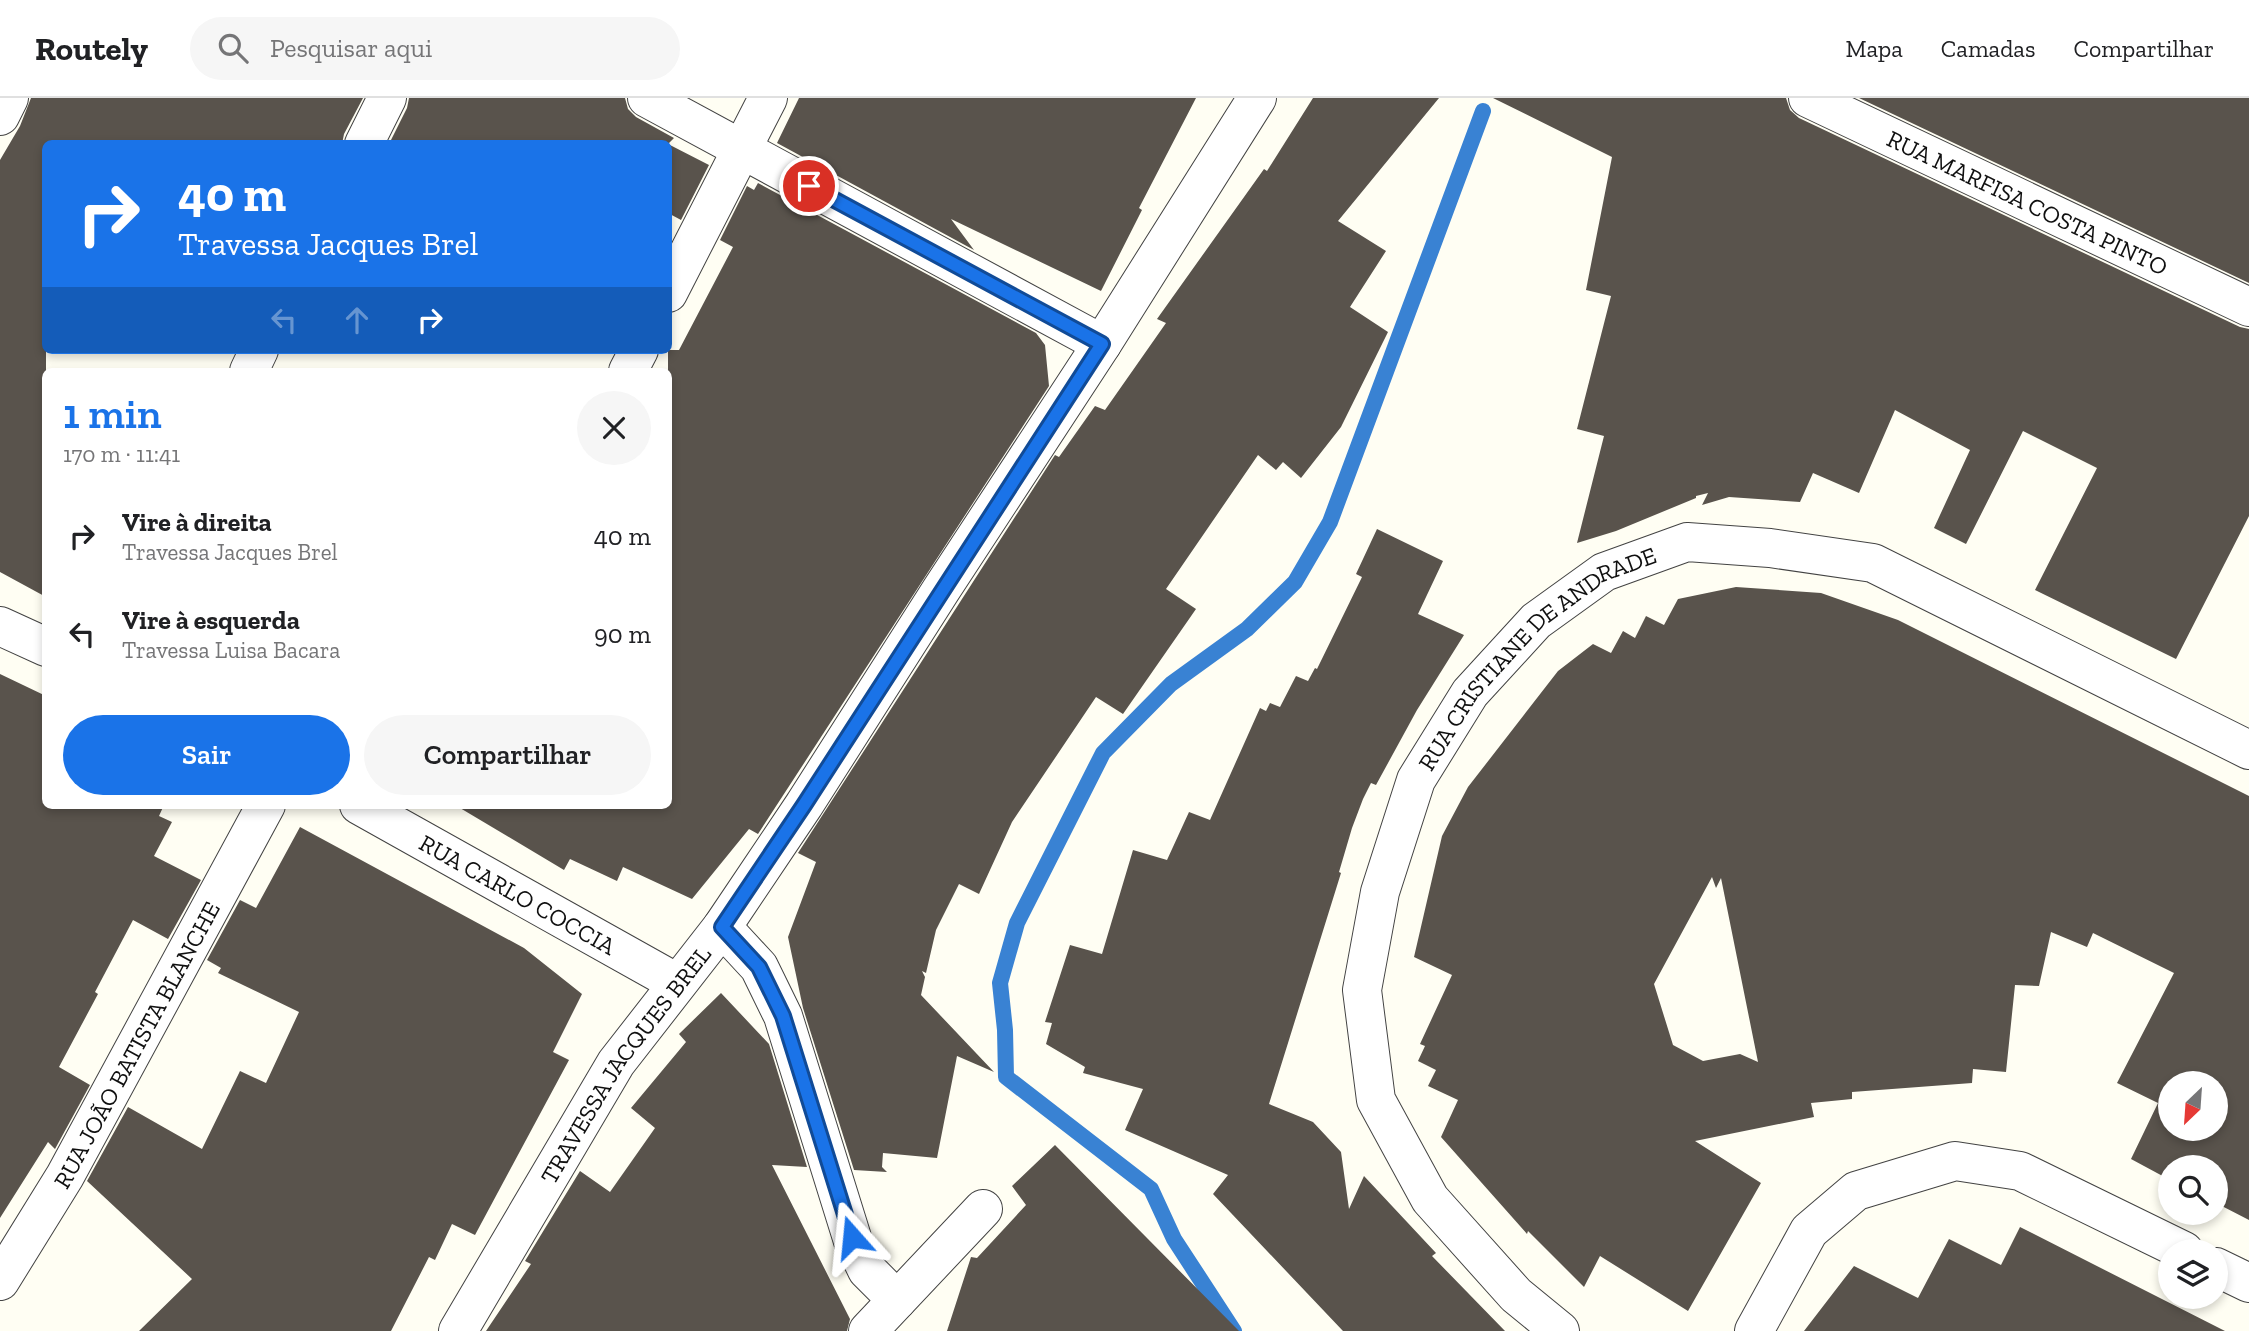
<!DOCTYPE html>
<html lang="pt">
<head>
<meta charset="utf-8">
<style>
	:root { --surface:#fff; --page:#f6f6f6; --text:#202124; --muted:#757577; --line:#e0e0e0; --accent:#1a73e8 }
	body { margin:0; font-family:"Zilla Slab",serif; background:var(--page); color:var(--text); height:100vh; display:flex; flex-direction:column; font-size:26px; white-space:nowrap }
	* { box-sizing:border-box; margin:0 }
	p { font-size:23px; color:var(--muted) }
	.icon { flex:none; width:38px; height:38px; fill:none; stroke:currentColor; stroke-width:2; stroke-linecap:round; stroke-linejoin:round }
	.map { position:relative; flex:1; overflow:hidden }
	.panel { position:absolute; left:42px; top:270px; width:630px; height:441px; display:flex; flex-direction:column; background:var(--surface); border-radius:10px; box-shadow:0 4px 10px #0003 }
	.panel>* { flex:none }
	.hud { position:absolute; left:42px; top:42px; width:630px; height:214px; border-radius:10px; box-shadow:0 4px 10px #0003; background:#1a73e8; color:#fff; overflow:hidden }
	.needle { width:46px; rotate:205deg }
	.fabs { position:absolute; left:2158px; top:973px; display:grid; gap:14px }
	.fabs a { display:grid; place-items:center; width:70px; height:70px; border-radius:50%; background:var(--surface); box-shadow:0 4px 10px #0003; font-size:35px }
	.pin { position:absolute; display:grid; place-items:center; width:60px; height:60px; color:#fff; margin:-30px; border:4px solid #fff; border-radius:50%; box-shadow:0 2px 7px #0007 }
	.me { position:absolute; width:77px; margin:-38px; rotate:342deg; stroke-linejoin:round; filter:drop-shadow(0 0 5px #0008) }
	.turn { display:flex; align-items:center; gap:24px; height:147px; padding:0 21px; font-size:32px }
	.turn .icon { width:91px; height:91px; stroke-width:2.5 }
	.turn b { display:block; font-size:49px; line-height:60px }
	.lanes { display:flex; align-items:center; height:66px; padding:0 21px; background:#0003; justify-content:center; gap:35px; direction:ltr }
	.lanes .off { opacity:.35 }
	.round { display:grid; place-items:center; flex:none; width:74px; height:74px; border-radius:37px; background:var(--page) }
	.summary { display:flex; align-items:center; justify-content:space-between; height:119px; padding:0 21px }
	h1 { font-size:42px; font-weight:600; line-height:52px; color:var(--accent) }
	.cta { display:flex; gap:14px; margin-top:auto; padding:14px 21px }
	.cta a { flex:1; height:80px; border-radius:42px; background:var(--accent); color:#fff; font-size:28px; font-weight:600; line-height:80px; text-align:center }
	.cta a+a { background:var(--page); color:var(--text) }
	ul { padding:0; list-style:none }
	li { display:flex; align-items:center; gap:21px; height:98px; padding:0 21px }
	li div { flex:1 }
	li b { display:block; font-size:26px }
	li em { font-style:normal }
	header { display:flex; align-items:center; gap:42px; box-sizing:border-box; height:98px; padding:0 35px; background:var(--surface); border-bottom:2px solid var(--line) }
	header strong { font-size:33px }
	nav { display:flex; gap:38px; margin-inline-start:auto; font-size:24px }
	.search { width:490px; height:63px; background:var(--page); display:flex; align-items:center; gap:18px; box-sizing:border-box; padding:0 24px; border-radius:38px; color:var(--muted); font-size:26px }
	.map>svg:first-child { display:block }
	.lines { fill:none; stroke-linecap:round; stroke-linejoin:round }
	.stream { stroke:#3982d3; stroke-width:16 }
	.building { fill:#59534c; fill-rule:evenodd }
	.street-casing { stroke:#434343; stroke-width:40 }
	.street { stroke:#fff; stroke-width:38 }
	.route-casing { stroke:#114b97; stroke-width:18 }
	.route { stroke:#1a73e8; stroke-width:12 }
	.labels { text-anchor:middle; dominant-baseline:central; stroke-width:7; stroke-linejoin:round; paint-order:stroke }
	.street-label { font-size:24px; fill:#101010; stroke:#fff }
</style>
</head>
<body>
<header>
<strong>Routely</strong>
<div class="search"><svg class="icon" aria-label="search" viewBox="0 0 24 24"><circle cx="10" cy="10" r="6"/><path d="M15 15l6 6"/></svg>Pesquisar aqui</div>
<nav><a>Mapa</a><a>Camadas</a><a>Compartilhar</a></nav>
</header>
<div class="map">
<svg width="2249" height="1233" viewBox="0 0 2249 1233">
	<rect width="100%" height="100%" fill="#fffef3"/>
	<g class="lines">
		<path class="stream" d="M1234,1233L1174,1141L1151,1091L1006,979L1005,932L1000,885L1017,825L1103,655L1171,586L1247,531L1295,484L1330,424L1483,13"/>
	</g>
	<path class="building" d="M31,0H363L344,36L342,46H46V499L0,474V62L20,28Z
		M409,0H625L628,11L636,19L674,40L668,46H389L407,10Z
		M799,0H1196L1139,110L1142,112L1101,193L951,121L974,152L777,45Z
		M1313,0H1439L1338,123L1386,153L1350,209L1388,234L1341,329L1301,380L1283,364L1276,372L1258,357L1166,491L1196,511L1123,616L1096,599L1012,724L979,796L959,786L936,832L926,875L922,873L925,879L921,897L994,974L957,958L937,1060L883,1055L882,1069L887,1074L854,1072L803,910L788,839L816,764L798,755L1055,357L1059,359L1095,308L1105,312L1166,225L1157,221L1264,71L1267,73Z
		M1493,0H1786L1790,12L1799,20L2240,229L2249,231V418L2176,561L2035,492L2097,370L2023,333L1966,446L1934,430L1970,352L1895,312L1859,395L1813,375L1800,404L1729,399L1702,407L1708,395L1696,398V400L1616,433L1577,445L1604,338L1577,331L1611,198L1586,192L1612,59Z
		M1859,0H2249V185Z
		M668,46L709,67L681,122L668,115Z
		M758,85L1036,235L1045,247L1049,288L758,736L749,731L692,801L623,769L617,783L570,761L564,772L455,707H668V252H679L733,149L720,142L747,88L754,92Z
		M1377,431L1443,463L1418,516L1464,537L1417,612L1376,687L1371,685L1363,701L1352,730L1339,774L1341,775L1269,1006L1313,1024L1341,1054L1349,1111L1364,1078L1436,1155L1432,1158L1505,1233H1343L1213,1096L1228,1077L1125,1032L1143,991L1083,975L1085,969L1046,946L1052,925L1045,924L1070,847L1102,856L1133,752L1167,762L1189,714L1210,722L1260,610L1266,613L1270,605L1280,609L1296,578L1308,583L1315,570L1317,571L1362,479L1356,476Z
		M1736,489L1821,495L1898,522L2249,698V1122L2216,1105V1069H2170V1082L2131,1061L2158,1005L2117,985L2174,875L2093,835L2087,849L2051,834L2039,888L2015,887L2006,974L1973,971L1972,985L1852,994V1001L1811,1005L1814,1019L1695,1043L1761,1085L1688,1213L1600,1158L1584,1189L1528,1133L1527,1136L1441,1039L1458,1002L1428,988L1436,972L1418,963L1425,948L1420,946L1452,877L1414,859L1442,738L1468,689L1558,573L1593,546L1611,555L1623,533L1635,540L1646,518L1664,527L1678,501ZM1712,779L1716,790L1721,780L1758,964L1740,956L1703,963L1673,947L1654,886ZM2170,985H2216V1031H2170Z
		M0,576L46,598V707H164L159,718L172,724L154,758L201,782L168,841L133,822L95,894L98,896L59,969L90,987L55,1051L48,1044L0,1120Z
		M300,729L524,850L582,896L553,954L569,962L475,1137L452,1126L435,1162L429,1159L391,1233H139L192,1181L87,1083L128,1009L202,1051L240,973L266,985L299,914L218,875L221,870L207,862L240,802L256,810Z
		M721,895L769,946L807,1069L772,1067L850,1221L847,1233H486L531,1166L525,1163L580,1073L610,1094L655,1030L631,1010L686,944L679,936Z
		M1055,1047L1239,1233H947L971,1159L977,1160L1026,1107L1012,1088Z
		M2020,1129L2225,1233H1804L1854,1168L1918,1200L1949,1141L2001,1167Z"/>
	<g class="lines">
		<defs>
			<g id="street">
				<path d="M647,0L1102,246"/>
				<path id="s1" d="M1808,0L2249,209"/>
				<path d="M0,18L9,0"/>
				<path d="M364,46L387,0"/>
				<path d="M668,195L768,0"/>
				<path d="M249,273L259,252"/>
				<path d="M628,273L639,252"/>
				<path d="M0,528L46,549"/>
				<path id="s2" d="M359,707L677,885"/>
				<path d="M722,829L759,869L783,918L853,1143L867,1172L897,1202"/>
				<path d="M2216,1169L2249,1185"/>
				<path id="s3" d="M0,1183L65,1078L266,707"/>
				<path id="s4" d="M458,1233L616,965L722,829L804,707L941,492L1102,246L1257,0"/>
				<path d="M868,1233L983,1111"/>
				<path id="s5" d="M1560,1233L1516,1197L1430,1101L1376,1002L1362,892L1380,794L1416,682L1470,595L1536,523L1604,474L1687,444L1770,450L1873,465L2249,652"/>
				<path d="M1754,1233L1809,1133L1856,1093L1955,1063L2020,1073L2184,1153"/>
			</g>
		</defs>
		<use href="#street" class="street-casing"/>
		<use href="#street" class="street"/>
	</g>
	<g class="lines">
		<defs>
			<path id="route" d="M809,88L1102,246L804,707L722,829L759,869L783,918L852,1139"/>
		</defs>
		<use href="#route" class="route-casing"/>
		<use href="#route" class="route"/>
	</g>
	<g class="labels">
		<g class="street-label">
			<text stroke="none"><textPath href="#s1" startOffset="243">RUA MARFISA COSTA PINTO</textPath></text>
			<text stroke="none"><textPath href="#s5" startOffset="803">RUA CRISTIANE DE ANDRADE</textPath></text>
			<text stroke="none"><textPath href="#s2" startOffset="182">RUA CARLO COCCIA</textPath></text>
			<text stroke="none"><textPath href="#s3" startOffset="273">RUA JOÃO BATISTA BLANCHE</textPath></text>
			<text stroke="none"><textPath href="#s4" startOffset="315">TRAVESSA JACQUES BREL</textPath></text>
		</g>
	</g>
</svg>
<div class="fabs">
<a><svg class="needle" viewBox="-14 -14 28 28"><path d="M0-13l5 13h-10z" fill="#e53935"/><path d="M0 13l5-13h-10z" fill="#757577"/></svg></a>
<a><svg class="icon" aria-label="search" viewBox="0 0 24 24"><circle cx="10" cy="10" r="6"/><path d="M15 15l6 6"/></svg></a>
<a><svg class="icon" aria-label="layers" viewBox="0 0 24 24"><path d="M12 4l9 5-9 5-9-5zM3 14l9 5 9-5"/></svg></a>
</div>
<div class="pin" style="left:809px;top:88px;background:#d93025"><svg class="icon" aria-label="arrive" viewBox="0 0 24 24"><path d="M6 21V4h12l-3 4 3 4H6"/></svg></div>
<svg class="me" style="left:852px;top:1139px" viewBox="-20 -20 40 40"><path d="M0-17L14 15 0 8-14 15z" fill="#1a73e8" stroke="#fff" stroke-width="4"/></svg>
<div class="hud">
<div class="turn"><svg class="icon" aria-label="right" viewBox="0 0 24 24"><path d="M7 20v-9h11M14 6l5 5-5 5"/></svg><div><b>40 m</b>Travessa Jacques Brel</div></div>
<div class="lanes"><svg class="icon off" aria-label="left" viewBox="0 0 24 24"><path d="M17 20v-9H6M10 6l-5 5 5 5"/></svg><svg class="icon off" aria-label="ahead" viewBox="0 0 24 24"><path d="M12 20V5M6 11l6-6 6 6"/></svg><svg class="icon" aria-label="right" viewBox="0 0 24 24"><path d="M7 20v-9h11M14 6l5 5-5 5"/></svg></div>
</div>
<section class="panel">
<div class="summary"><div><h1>1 min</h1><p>170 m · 11:41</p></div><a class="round"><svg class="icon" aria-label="close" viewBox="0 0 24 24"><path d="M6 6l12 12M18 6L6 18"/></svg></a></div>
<ul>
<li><svg class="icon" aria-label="right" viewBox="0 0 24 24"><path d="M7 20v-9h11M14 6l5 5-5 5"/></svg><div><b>Vire à direita</b><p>Travessa Jacques Brel</p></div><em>40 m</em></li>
<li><svg class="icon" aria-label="left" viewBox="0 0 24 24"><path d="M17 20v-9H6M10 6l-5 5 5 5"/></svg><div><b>Vire à esquerda</b><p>Travessa Luisa Bacara</p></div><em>90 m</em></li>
</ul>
<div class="cta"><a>Sair</a><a>Compartilhar</a></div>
</section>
</div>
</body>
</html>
